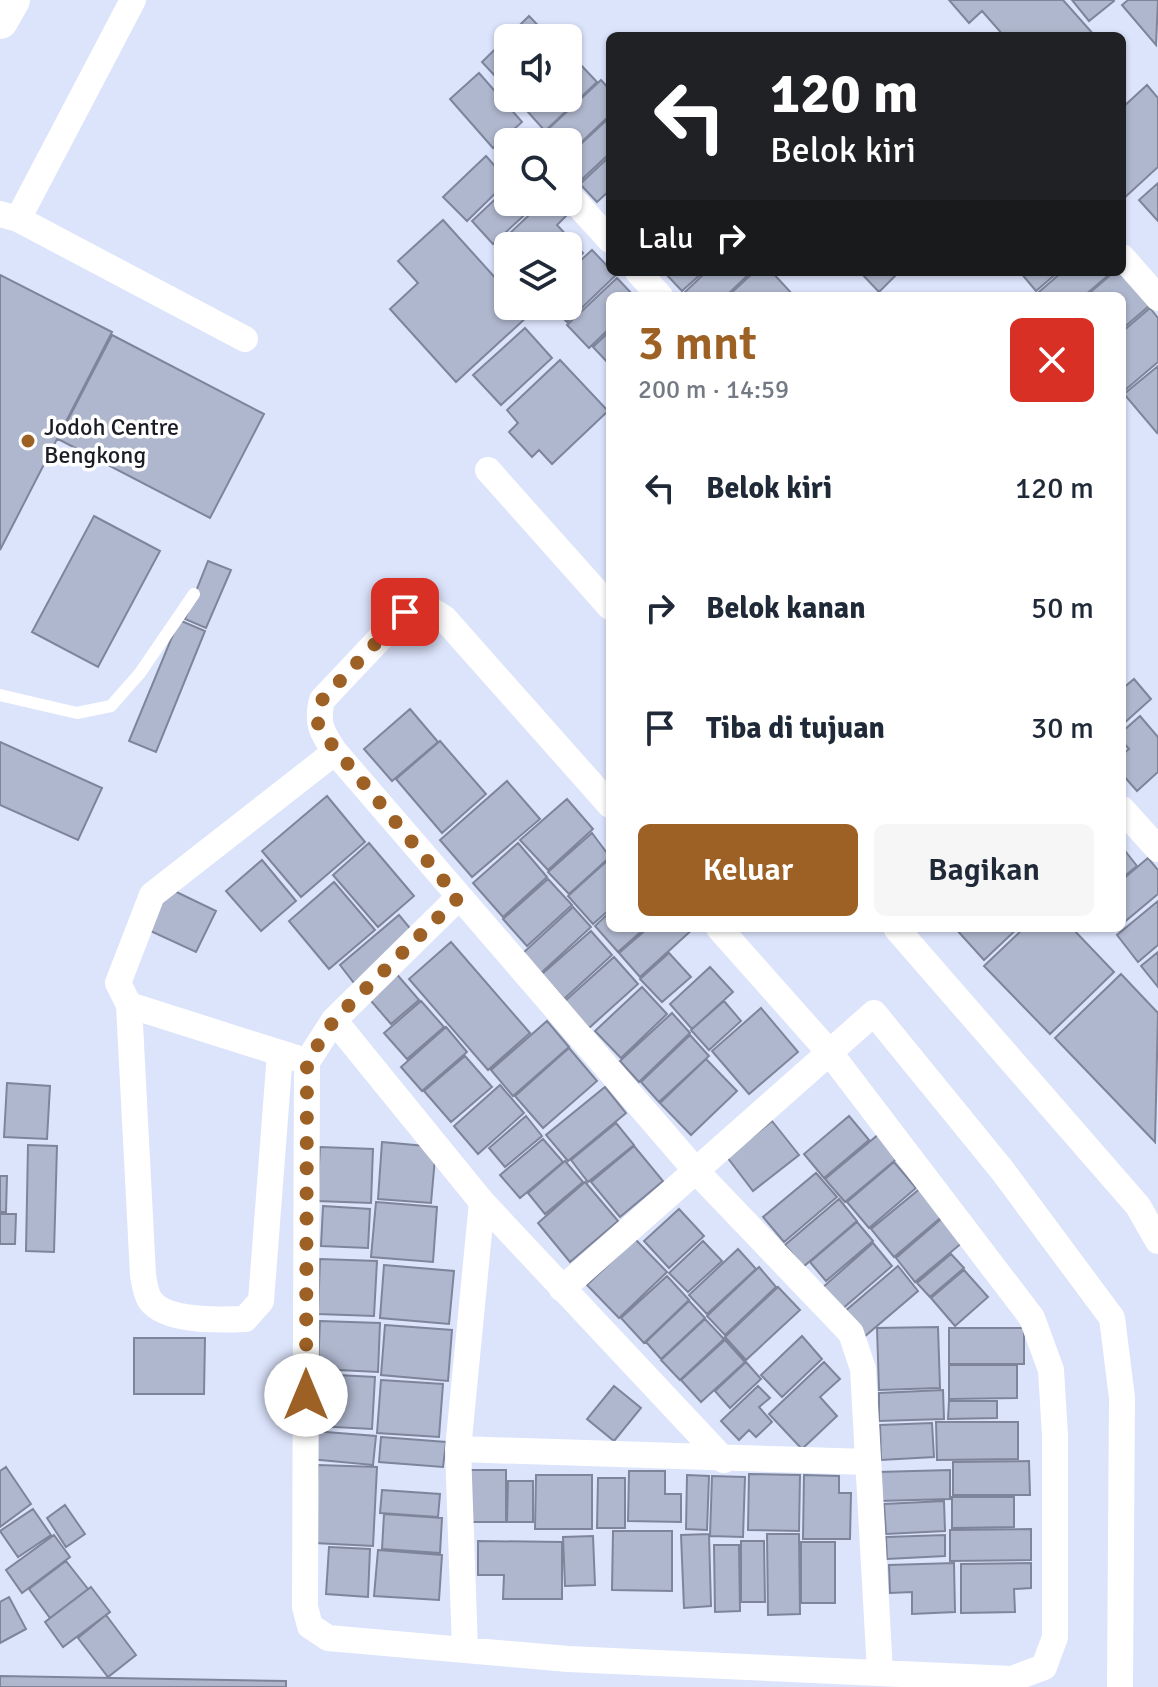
<!DOCTYPE html>
<html lang="id">
<head>
<meta charset="utf-8">
<style>
	:root { --surface:#fff; --page:#f6f6f7; --text:#1f2937; --muted:#747a83; --accent:#9e6125 }
	body { margin:0; font-family:Signika,sans-serif; background:var(--page); color:var(--text); height:100vh; display:flex; flex-direction:column; font-size:30px; white-space:nowrap }
	* { box-sizing:border-box; margin:0 }
	p { font-size:26px; color:var(--muted) }
	.icon { flex:none; width:44px; height:44px; fill:none; stroke:currentColor; stroke-width:2; stroke-linecap:round; stroke-linejoin:round }
	.map { position:relative; flex:1; overflow:hidden }
	.panel { position:absolute; left:606px; top:292px; width:520px; height:640px; display:flex; flex-direction:column; background:var(--surface); border-radius:12px; box-shadow:0 2px 6px #0004 }
	.panel>* { flex:none }
	.top-card { position:absolute; left:606px; top:32px; width:520px; height:244px; border-radius:12px; box-shadow:0 2px 6px #0004; background:#202124; color:#fff; overflow:hidden }
	.tools { position:absolute; left:494px; top:24px; display:grid; gap:16px }
	.tools a { display:grid; place-items:center; width:88px; height:88px; border-radius:12px; background:var(--surface); box-shadow:0 2px 6px #0004; font-size:40px }
	.pin { position:absolute; display:grid; place-items:center; width:68px; height:68px; color:#fff; margin:-34px; border-radius:16px; box-shadow:0 4px 12px #0006 }
	.me { position:absolute; width:88px; margin:-44px; rotate:0deg; stroke-linejoin:round; filter:drop-shadow(0 0 6px #0008) }
	.turn { display:flex; align-items:center; gap:28px; height:168px; padding:0 32px; font-size:36px }
	.turn .icon { width:104px; height:104px; stroke-width:2.5 }
	.turn b { display:block; font-size:56px; line-height:68px }
	.then { display:flex; align-items:center; height:76px; padding:0 32px; background:#0003; gap:16px; font-size:30px }
	.round { display:grid; place-items:center; flex:none; width:84px; height:84px; border-radius:12px; background:var(--page) }
	.overview { display:flex; align-items:center; justify-content:space-between; height:136px; padding:0 32px }
	h1 { font-size:48px; font-weight:600; line-height:60px; color:var(--accent) }
	.cta { display:flex; gap:16px; margin-top:auto; padding:16px 32px }
	.cta a { flex:1; height:92px; border-radius:12px; background:var(--accent); color:#fff; font-size:32px; font-weight:600; line-height:92px; text-align:center }
	.cta a+a { background:var(--page); color:var(--text) }
	ul { padding:0; list-style:none }
	li { display:flex; align-items:center; gap:24px; height:120px; padding:0 32px }
	li div { flex:1 }
	li b { display:block; font-size:30px }
	li em { font-style:normal }
	.map>svg:first-child { display:block }
	.building { fill:#afb7ce; stroke:#7e859b; stroke-width:2 }
	.lines { fill:none; stroke-linecap:round; stroke-linejoin:round }
	.service { stroke:#fff; stroke-width:12 }
	.minor { stroke:#fff; stroke-width:26 }
	.secondary { stroke:#fff; stroke-width:36 }
	.route { stroke:#9e6125; stroke-width:14; stroke-dasharray:0 25.2 }
	.poi-dot { fill:#9e6125; stroke:#fff; stroke-width:3 }
	.labels { text-anchor:middle; dominant-baseline:central; stroke-width:7; stroke-linejoin:round; paint-order:stroke }
	.poi-label { font-size:24px; fill:#1b1d26; stroke:#fff; text-anchor:start }
</style>
</head>
<body>
<div class="map">
<svg width="1158" height="1687" viewBox="0 0 1158 1687">
	<rect width="100%" height="100%" fill="#dce4fc"/>
	<path class="building" d="M949,0H1063L1095,36H1004L982,11L969,23Z
		M1072,0H1113L1114,1L1089,21Z
		M1128,0H1158L1156,45L1122,5Z
		M529,16L550,38H508V90L482,62Z
		M579,63L597,82L545,131L528,112L543,98H568V74Z
		M479,73L522,122L493,148L450,99Z
		M601,80L610,90V115L568,155V142H555L545,132Z
		M1147,85L1158,98V167L1122,200V108Z
		M610,117V153L579,182L568,170V156Z
		M486,156L508,181L467,221L443,197Z
		M610,156V190L597,202L580,184Z
		M1158,183V221L1139,200Z
		M508,187V202H526L532,208L493,244L472,221Z
		M543,202H559L569,213L557,225L583,253L568,268V246H508V261L495,247Z
		M443,220L508,292V306H521L529,315L456,382L390,309L418,283L398,261Z
		M592,250L616,275L567,322L551,306H568V272Z
		M664,272H703L682,291Z
		M706,272H751L726,296H685L683,294Z
		M754,272H772L794,296H728Z
		M860,272H899L879,292Z
		M1020,272H1058L1036,291Z
		M1062,272H1112L1084,296H1042L1039,292Z
		M1114,272H1120L1149,306L1122,329V296H1086Z
		M0,275L112,332L0,550Z
		M617,278L634,296H610V328L589,348L567,325Z
		M1150,308L1158,318V362L1124,391L1122,332Z
		M525,328L552,358L501,405L473,375Z
		M610,331V365L593,347Z
		M112,335L264,414L210,518L58,439Z
		M560,360L608,411L552,464L539,450L532,457L509,432L518,423L507,410Z
		M1158,366V431L1157,433L1124,394Z
		M94,516L160,551L98,667L32,632Z
		M208,561L231,570L206,628L185,619Z
		M179,620L205,631L156,752L129,741Z
		M1134,679L1151,699L1122,725V689Z
		M410,709L438,742L392,781L364,749Z
		M1140,716L1158,737V772L1137,791L1122,774V755L1129,749L1122,741V732Z
		M440,741L486,794L442,833L396,779Z
		M0,742L102,788L78,840L0,805Z
		M507,781L540,819L472,877L440,840Z
		M327,796L365,842L301,897L262,851Z
		M567,799L593,829L548,870L520,840Z
		M592,833L610,857L569,894L548,872Z
		M369,843L414,896L378,927L333,875Z
		M518,843L547,877L503,917L473,883Z
		M1122,847L1137,866L1122,878Z
		M1148,858L1158,870V894L1122,924V880Z
		M262,860L296,901L261,931L226,891Z
		M608,860L610,909L593,924L568,896Z
		M548,879L572,905L527,946L503,919Z
		M334,882L375,930L329,969L289,921Z
		M164,886L216,911L196,952L144,928Z
		M1158,901V945L1138,962L1117,935Z
		M573,907L591,927L541,973L523,953Z
		M610,912V928H645L618,952L595,926Z
		M399,915L414,933L354,983L340,965Z
		M648,928H694L640,977L619,953Z
		M955,928H1018L984,960Z
		M1024,928H1072L1114,972L1050,1034L984,966Z
		M591,931L612,955L564,999L542,974Z
		M451,942L530,1033L488,1070L409,979Z
		M1158,952V987L1141,966Z
		M669,953L691,977L662,1002L640,979Z
		M614,957L638,984L589,1028L565,1001Z
		M710,967L733,992L692,1029L670,1004Z
		M394,971L419,1000L391,1024L366,995Z
		M1121,974L1158,1013L1155,1142L1055,1038Z
		M642,987L667,1014L621,1058L595,1031Z
		M421,1001L444,1027L407,1059L384,1033Z
		M724,1001L741,1021L709,1050L691,1030Z
		M761,1008L798,1052L749,1094L712,1051Z
		M672,1013L690,1033L639,1082L620,1061Z
		M547,1021L569,1047L513,1096L491,1070Z
		M446,1027L467,1052L422,1091L401,1067Z
		M690,1035L709,1056L659,1102L641,1082Z
		M569,1048L597,1081L543,1128L515,1096Z
		M465,1056L492,1087L451,1122L424,1091Z
		M706,1059L737,1091L691,1135L660,1103Z
		M7,1083L50,1086L47,1139L4,1137Z
		M500,1085L524,1113L478,1154L454,1126Z
		M605,1087L626,1113L568,1161L546,1135Z
		M526,1116L542,1136L505,1167L489,1148Z
		M849,1116L869,1140L824,1178L804,1154Z
		M772,1121L799,1155L753,1191L727,1157Z
		M616,1123L634,1145L588,1182L571,1160Z
		M879,1134L899,1157L845,1202L825,1179Z
		M543,1139L563,1162L520,1198L500,1175Z
		M382,1142L436,1147L431,1203L378,1199Z
		M28,1145L57,1146L54,1252L26,1251Z
		M634,1146L663,1181L620,1217L591,1182Z
		M320,1147L373,1149L371,1203L317,1201Z
		M565,1161L583,1182L545,1214L528,1193Z
		M894,1162L916,1188L869,1228L847,1202Z
		M816,1173L837,1197L784,1242L763,1217Z
		M0,1176H7L6,1212H0Z
		M585,1182L618,1221L570,1262L538,1223Z
		M922,1187L945,1214L894,1257L871,1229Z
		M839,1199L857,1221L803,1267L785,1245Z
		M376,1202L437,1207L433,1262L371,1257Z
		M323,1206L370,1209L368,1248L321,1246Z
		M679,1209L704,1236L669,1268L644,1241Z
		M948,1213L969,1237L915,1282L896,1258Z
		M0,1214H16L15,1244H0Z
		M857,1222L873,1241L826,1281L810,1262Z
		M635,1239L667,1272L619,1318L587,1285Z
		M703,1241L722,1261L688,1292L669,1273Z
		M873,1243L892,1266L841,1310L822,1288Z
		M738,1249L756,1269L707,1314L689,1295Z
		M951,1254L964,1268L930,1297L917,1283Z
		M320,1259L377,1261L374,1316L318,1314Z
		M384,1265L454,1271L449,1324L380,1318Z
		M898,1266L918,1291L864,1337L844,1312Z
		M759,1267L776,1287L725,1335L707,1316Z
		M964,1270L988,1297L955,1326L931,1298Z
		M667,1276L689,1300L644,1343L621,1318Z
		M778,1287L800,1310L746,1360L725,1337Z
		M689,1301L705,1318L661,1359L646,1342Z
		M705,1319L724,1339L680,1380L661,1360Z
		M320,1321L380,1323L378,1372L318,1369Z
		M385,1325L452,1330L448,1381L381,1375Z
		M938,1327L940,1388L879,1390L877,1328Z
		M949,1328H1024V1364H949Z
		M802,1336L822,1359L782,1397L761,1375Z
		M134,1338H205L204,1394H134Z
		M725,1340L745,1362L701,1402L681,1380Z
		M746,1362L761,1379L730,1408L715,1391Z
		M824,1362L840,1379L820,1397L837,1416L802,1449L769,1414Z
		M949,1365H1017V1398L949,1399Z
		M318,1374L375,1377L372,1429L316,1426Z
		M381,1380L443,1384L439,1437L377,1433Z
		M614,1386L641,1408L614,1441L587,1419Z
		M758,1386L770,1398L759,1407L772,1422L756,1437L749,1430L739,1440L721,1421Z
		M943,1390L944,1419L879,1421V1393Z
		M949,1401H997V1418L948,1419Z
		M936,1422H1018V1459L937,1460Z
		M932,1423L934,1457L881,1460L880,1425Z
		M313,1431L376,1436L373,1465L310,1459Z
		M381,1437L446,1442L443,1467L379,1462Z
		M1029,1461L1030,1495H953V1462Z
		M318,1465L377,1467L373,1546L314,1543Z
		M6,1467L31,1504L0,1527V1471Z
		M467,1470H506V1522H467Z
		M950,1470V1499L879,1501L878,1472Z
		M629,1471H665V1494H681V1522L628,1521Z
		M749,1474L800,1475L799,1531L748,1530Z
		M536,1475H592V1529H535Z
		M687,1475L709,1476L707,1530L686,1529Z
		M804,1475L839,1476V1493H851L850,1539H803Z
		M712,1476L745,1477L743,1537L710,1536Z
		M598,1478H625V1528H597Z
		M508,1481H533V1522H507Z
		M382,1490L440,1494L438,1517L380,1513Z
		M952,1497H1014V1527L952,1528Z
		M944,1501L945,1531L886,1534L884,1504Z
		M65,1505L85,1534L66,1547L47,1518Z
		M33,1509L51,1535L18,1557L0,1531Z
		M384,1514L442,1518L440,1553L382,1549Z
		M1031,1529V1560L950,1561V1530Z
		M613,1531H672V1591L612,1590Z
		M709,1534L711,1606L684,1608L681,1535Z
		M767,1534H799L800,1614L768,1615Z
		M54,1535L70,1557L22,1593L6,1570Z
		M945,1535V1556L887,1559L886,1537Z
		M593,1536L595,1585L565,1586L563,1537Z
		M478,1541L562,1542V1599H503L504,1575H478Z
		M741,1541H764L765,1602H741Z
		M801,1542H835V1603H801Z
		M714,1545H739L740,1611L715,1612Z
		M329,1547L370,1549L368,1597L326,1594Z
		M378,1550L442,1555L439,1600L374,1596Z
		M66,1561L88,1589L50,1618L29,1589Z
		M954,1563L955,1612L912,1614V1592L890,1593L889,1565Z
		M1031,1563V1588L1014,1589L1015,1612L961,1613V1564Z
		M91,1587L110,1612L63,1647L45,1622Z
		M9,1597L26,1629L0,1643V1602Z
		M106,1615L136,1655L108,1677L78,1638Z
		M0,1676L286,1681V1687H0Z"/>
	<g class="lines">
		<path class="service" d="M0,695L77,713L111,706L140,673L194,594"/>
		<path class="minor" d="M568,194L610,240
			M0,214L18,219L245,339
			M18,219L133,0
			M1122,257L1158,298
			M638,272L660,296
			M488,470L610,607
			M610,805L444,618C429,608 422,605 405,612L322,700C316,723 322,733 335,752L697,1172L851,1333L863,1369L880,1672
			M1122,809L1158,849
			M458,898L334,1020L307,1062L305,1607L310,1626L328,1638L568,1659L1012,1679L1044,1667L1055,1637V1436L1051,1370L1032,1318L830,1053L719,928
			M896,928L1138,1206L1158,1241
			M129,1005L143,1275C144,1282 146,1294 150,1300C165,1322 221,1320 245,1319L261,1301L280,1053
			M334,1020L482,1202L724,1460
			M296,1058L129,1005L118,983L152,895L335,752
			M562,1289L874,1013L1002,1170L1112,1318L1122,1398L1120,1687
			M458,1449L868,1462
			M465,1650L458,1449L482,1202"/>
		<path class="secondary" d="M0,21L12,0"/>
	</g>
	<g class="lines">
		<path class="route" d="M306,1395L307,1062L334,1020L458,898L319,729L317,717L322,700L405,612"/>
	</g>
	<circle class="poi-dot" cx="28" cy="441" r="8"/>
	<g class="labels">
		<g class="poi-label">
			<text x="44" y="427">Jodoh Centre<tspan x="44" dy="28">Bengkong</tspan></text>
		</g>
	</g>
</svg>
<div class="tools">
<a><svg class="icon" aria-label="sound" viewBox="0 0 24 24"><path d="M4 9h4l5-4v14l-5-4H4zM17 9q2 3 0 6"/></svg></a>
<a><svg class="icon" aria-label="search" viewBox="0 0 24 24"><circle cx="10" cy="10" r="6"/><path d="M15 15l6 6"/></svg></a>
<a><svg class="icon" aria-label="layers" viewBox="0 0 24 24"><path d="M12 4l9 5-9 5-9-5zM3 14l9 5 9-5"/></svg></a>
</div>
<div class="pin" style="left:405px;top:612px;background:#d93025"><svg class="icon" aria-label="arrive" viewBox="0 0 24 24"><path d="M6 21V4h12l-3 4 3 4H6"/></svg></div>
<svg class="me" style="left:306px;top:1395px" viewBox="-20 -20 40 40"><circle r="19" fill="#fff"/><path d="M0-13L10 11 0 6-10 11z" fill="#9e6125"/></svg>
<div class="top-card">
<div class="turn"><svg class="icon" aria-label="left" viewBox="0 0 24 24"><path d="M17 20v-9H6M10 6l-5 5 5 5"/></svg><div><b>120 m</b>Belok kiri</div></div>
<div class="then">Lalu<svg class="icon" aria-label="right" viewBox="0 0 24 24"><path d="M7 20v-9h11M14 6l5 5-5 5"/></svg></div>
</div>
<section class="panel">
<div class="overview"><div><h1>3 mnt</h1><p>200 m · 14:59</p></div><a class="round" style="background:#d93025;color:#fff"><svg class="icon" aria-label="close" viewBox="0 0 24 24"><path d="M6 6l12 12M18 6L6 18"/></svg></a></div>
<ul>
<li><svg class="icon" aria-label="left" viewBox="0 0 24 24"><path d="M17 20v-9H6M10 6l-5 5 5 5"/></svg><div><b>Belok kiri</b></div><em>120 m</em></li>
<li><svg class="icon" aria-label="right" viewBox="0 0 24 24"><path d="M7 20v-9h11M14 6l5 5-5 5"/></svg><div><b>Belok kanan</b></div><em>50 m</em></li>
<li><svg class="icon" aria-label="arrive" viewBox="0 0 24 24"><path d="M6 21V4h12l-3 4 3 4H6"/></svg><div><b>Tiba di tujuan</b></div><em>30 m</em></li>
</ul>
<div class="cta"><a>Keluar</a><a>Bagikan</a></div>
</section>
</div>
</body>
</html>
